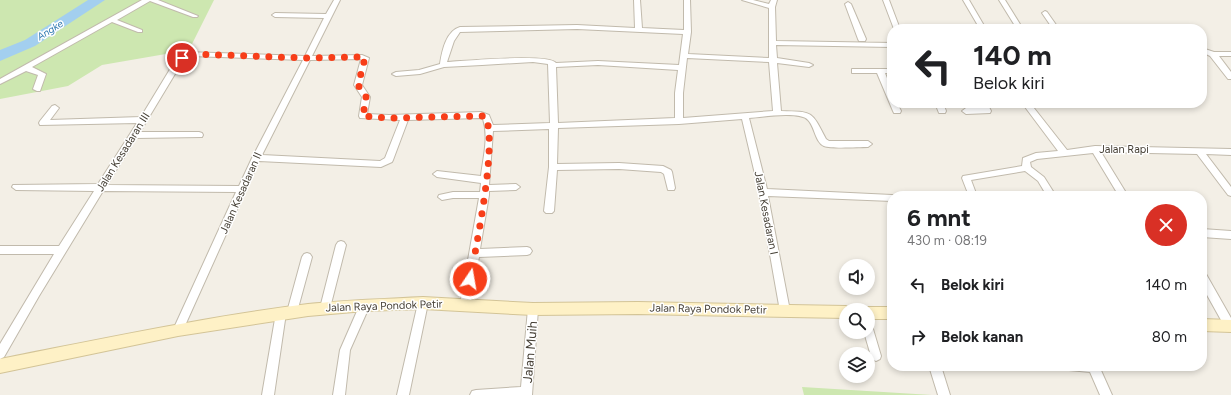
<!DOCTYPE html>
<html lang="id">
<head>
<meta charset="utf-8">
<style>
	:root { --surface:#fff; --page:#f2f2f2; --text:#202124; --muted:#757577 }
	body { margin:0; font-family:Figtree,sans-serif; background:var(--page); color:var(--text); height:100vh; display:flex; flex-direction:column; font-size:15px; white-space:nowrap }
	* { box-sizing:border-box; margin:0 }
	p { font-size:13px; color:var(--muted) }
	.icon { flex:none; width:22px; height:22px; fill:none; stroke:currentColor; stroke-width:2; stroke-linecap:round; stroke-linejoin:round }
	.map { position:relative; flex:1; overflow:hidden }
	.sheet { position:absolute; left:887px; top:191px; width:320px; height:180px; display:flex; flex-direction:column; background:var(--surface); border-radius:16px; box-shadow:0 2px 6px #0003 }
	.sheet>* { flex:none }
	.guide { position:absolute; left:887px; top:24px; width:320px; height:84px; border-radius:16px; box-shadow:0 2px 6px #0003; background:#fff; color:var(--text); overflow:hidden }
	.controls { position:absolute; left:839px; top:259px; display:grid; gap:8px }
	.controls a { display:grid; place-items:center; width:36px; height:36px; border-radius:50%; background:var(--surface); box-shadow:0 2px 6px #0003; font-size:20px }
	.pin { position:absolute; display:grid; place-items:center; width:34px; height:34px; color:#fff; margin:-17px; border:2px solid #fff; border-radius:50%; box-shadow:0 1px 4px #0007 }
	.me { position:absolute; width:44px; margin:-22px; rotate:12deg; stroke-linejoin:round; filter:drop-shadow(0 0 3px #0008) }
	.turn { display:flex; align-items:center; gap:14px; height:84px; padding:0 20px; font-size:18px }
	.turn .icon { width:52px; height:52px; stroke-width:2.5 }
	.turn b { display:block; font-size:28px; line-height:34px }
	.round { display:grid; place-items:center; flex:none; width:42px; height:42px; border-radius:21px; background:var(--page) }
	.summary { display:flex; align-items:center; justify-content:space-between; height:68px; padding:0 20px }
	h1 { font-size:24px; font-weight:700; line-height:30px }
	ul { padding:0; list-style:none }
	li { display:flex; align-items:center; gap:12px; height:52px; padding:0 20px }
	li div { flex:1 }
	li b { display:block; font-size:15px }
	li em { font-style:normal }
	.map>svg:first-child { display:block }
	.green { fill:#cde7b0 }
	.lines { fill:none; stroke-linecap:round; stroke-linejoin:round }
	.river { fill:#a3cfef; fill-rule:evenodd }
	.minor-casing { stroke:#c1baac; stroke-width:2 }
	.secondary-casing { stroke:#d3c497; stroke-width:2 }
	.minor { fill:#fff; fill-rule:evenodd }
	.secondary { fill:#fef1c6; fill-rule:evenodd }
	.route { stroke:#f73e19; stroke-width:7; stroke-dasharray:0 12.6 }
	.labels { text-anchor:middle; dominant-baseline:central; stroke-width:3; stroke-linejoin:round; paint-order:stroke }
	.far-water-label { font-size:10px; font-style:italic; fill:#3078b1; stroke:#fff }
	.street-label { font-size:11px; fill:#464036; stroke:#fff }
	.near-street-label { font-size:13px; fill:#464036; stroke:#fff }
</style>
</head>
<body>
<div class="map">
<svg width="1231" height="395" viewBox="0 0 1231 395">
	<rect width="100%" height="100%" fill="#f3efe6"/>
	<path class="green" d="M0,0H214L189,50L102,65L68,86L0,99Z
		M802,387L932,395H804Z"/>
	<g class="lines">
		<path class="river" d="M88,0H105L35,46L0,61V50L25,40Z"/>
		<defs>
			<path id="minor" d="M142,0H158L198,16L197,17H193L150,1L117,20L142,30V32H138L112,22L32,67L46,74L40,91H37L33,89L38,75L26,71L0,84V79Z
				M334,0H340L312,56L362,55L369,58L362,85L370,97L367,114L389,115L481,112L489,115L493,125L550,123L548,64L533,62L482,65L444,67L420,74L396,76L392,74L396,72L419,70L440,64C442,51 446,31 460,27L577,25L635,28L634,0H640L642,28L684,30V0H690L691,32L688,54L769,58V8L742,0H753L769,4L771,0H777L775,7L776,41L892,43V47L776,45L777,58L809,63L813,65L809,67L777,63L781,111C813,112 811,110 826,139L829,141H868L872,144L868,147C859,147 831,149 824,146C815,142 815,127 808,120C800,111 761,117 749,118L767,189L892,195L895,196H892V201L768,196L790,311L789,314L785,315L781,314L780,311L758,187L742,119L679,124L558,128L557,164L619,163L663,166L671,170L672,172L675,188L674,190H668L664,174L661,172L619,169L557,170L554,211L552,213H546L544,211L549,167V129L493,131L489,185L516,184L520,187L516,190L489,191V195L480,249L527,247L530,248L532,251L530,254L527,255L479,257L470,305L469,308L465,309L461,308L460,305L479,198H453L442,200L438,197L439,195L453,192H480L481,183L437,177L433,174L437,171L481,176C483,158 489,137 483,119L480,118L408,120L393,160L392,162L381,167L259,161L183,330L182,333L178,335L174,333L173,330L236,192L103,191L39,296L4,357L0,359V344L54,254H0V246H59L94,191L16,190L12,187L13,185L98,184L137,123L40,125L39,123L40,121L52,106L55,105L59,108L50,120L141,117L175,61L185,52L305,56L324,18L275,17L272,15L275,13L326,14ZM577,29L683,34L679,65L598,61L556,63C549,53 463,61 447,62L454,41L460,32ZM190,56L303,60L252,158L239,186L107,185L136,138L202,137L203,135L202,133L199,132H140L181,64ZM687,58L769,62L773,111L683,118V93ZM361,59L354,85L362,97L359,116L360,118L400,120L385,158L380,161L262,155L310,60ZM598,65L678,70L675,93V118L558,123L556,67Z
				M883,0H889L900,29H894Z
				M963,0H969L986,29H980Z
				M999,0H1005L1023,29H1017Z
				M848,2L851,4L866,39L865,41H859L858,39L845,4Z
				M1045,11L1047,12L1059,29H1053L1042,13Z
				M1136,26L1140,29H1133L1134,27Z
				M1202,48L1214,52H1231V56H1219L1231,72V79H1228L1210,56L1202,52Z
				M852,69H892V73H885L892,91V103H897L901,111L900,113H894L893,111L877,73H852Z
				M935,103H943L946,111L945,113H939Z
				M979,103H987L991,111L990,113L966,114L962,111L966,108H982Z
				M1022,103H1030L1067,150L1095,146L1231,149V155L1206,154L1231,187V196L1228,195L1197,154L1101,152L1128,196H1119L1093,153L1037,159L1030,162L1031,167L1044,177L1056,196H1047L1038,181L1025,171L971,180L977,196H969L962,178L963,176L1022,166L1023,158L1036,153L1058,151Z
				M1202,229L1231,231V239L1202,237Z
				M341,241L344,242L346,245L330,308L329,311L325,312L321,311L320,308L336,245L338,242Z
				M307,253L310,254L312,257L297,312L296,315L292,316L288,315L287,312L302,257L304,254Z
				M1202,273L1206,274L1231,318V330L1226,329L1202,286Z
				M423,299L427,300L428,303L409,395H397L418,303L419,300Z
				M365,301L369,302L370,305L350,350L345,395H333L340,350L361,302Z
				M533,305L537,306L538,309L532,395H470L472,391L476,390L521,387L528,309L529,306Z
				M281,309L285,310L286,313L274,395H262L276,313L277,310Z
				M868,324L872,326L873,329L881,356L880,359L876,361L872,359L871,356L864,332H868Z
				M929,366H941L950,395H938Z
				M1067,366H1099L1112,395H1100L1090,372L1069,370Z"/>
			<path id="secondary" d="M423,297L533,303L638,302L846,306L852,310H846V318L638,314L533,315L423,309L365,311L308,316L178,336L0,373V359C102,339 204,317 308,304C346,300 385,299 423,297Z
				M868,307H892V319H868V310H863Z
				M1202,319L1231,320V332L1202,331Z"/>
		</defs>
		<use href="#minor" class="minor-casing"/>
		<use href="#secondary" class="secondary-casing"/>
		<use href="#minor" class="minor"/>
		<use href="#secondary" class="secondary"/>
	</g>
	<g class="lines">
		<path class="route" d="M182,58L185,55L193,54L306,58L362,57L365,58L358,85L366,97L363,116L389,118L484,116C500,132 475,253 470,279"/>
	</g>
	<g class="labels">
		<g class="far-water-label">
			<text transform="translate(50 30) rotate(-32)">Angke</text>
		</g>
		<g class="street-label">
			<text x="1124" y="149">Jalan Rapi</text>
			<text transform="translate(123 152) rotate(-58)">Jalan Kesadaran III</text>
			<text transform="translate(241 193) rotate(-66)">Jalan Kesadaran II</text>
			<text transform="translate(766 213) rotate(79)">Jalan Kesadaran I</text>
			<text transform="translate(384 306) rotate(-2)">Jalan Raya Pondok Petir</text>
			<text transform="translate(708 309) rotate(1)">Jalan Raya Pondok Petir</text>
		</g>
		<g class="near-street-label">
			<text transform="translate(530 352) rotate(-85)">Jalan Muih</text>
		</g>
	</g>
</svg>
<div class="controls">
<a><svg class="icon" aria-label="sound" viewBox="0 0 24 24"><path d="M4 9h4l5-4v14l-5-4H4zM17 9q2 3 0 6"/></svg></a>
<a><svg class="icon" aria-label="search" viewBox="0 0 24 24"><circle cx="10" cy="10" r="6"/><path d="M15 15l6 6"/></svg></a>
<a><svg class="icon" aria-label="layers" viewBox="0 0 24 24"><path d="M12 4l9 5-9 5-9-5zM3 14l9 5 9-5"/></svg></a>
</div>
<div class="pin" style="left:182px;top:58px;background:#d93025"><svg class="icon" aria-label="arrive" viewBox="0 0 24 24"><path d="M6 21V4h12l-3 4 3 4H6"/></svg></div>
<svg class="me" style="left:470px;top:279px" viewBox="-20 -20 40 40"><circle r="17" fill="#f73e19" stroke="#fff" stroke-width="3"/><path d="M0-11L8 9 0 5-8 9z" fill="#fff"/></svg>
<div class="guide">
<div class="turn"><svg class="icon" aria-label="left" viewBox="0 0 24 24"><path d="M17 20v-9H6M10 6l-5 5 5 5"/></svg><div><b>140 m</b>Belok kiri</div></div>
</div>
<section class="sheet">
<div class="summary"><div><h1>6 mnt</h1><p>430 m · 08:19</p></div><a class="round" style="background:#d93025;color:#fff"><svg class="icon" aria-label="close" viewBox="0 0 24 24"><path d="M6 6l12 12M18 6L6 18"/></svg></a></div>
<ul>
<li><svg class="icon" aria-label="left" viewBox="0 0 24 24"><path d="M17 20v-9H6M10 6l-5 5 5 5"/></svg><div><b>Belok kiri</b></div><em>140 m</em></li>
<li><svg class="icon" aria-label="right" viewBox="0 0 24 24"><path d="M7 20v-9h11M14 6l5 5-5 5"/></svg><div><b>Belok kanan</b></div><em>80 m</em></li>
</ul>
</section>
</div>
</body>
</html>
